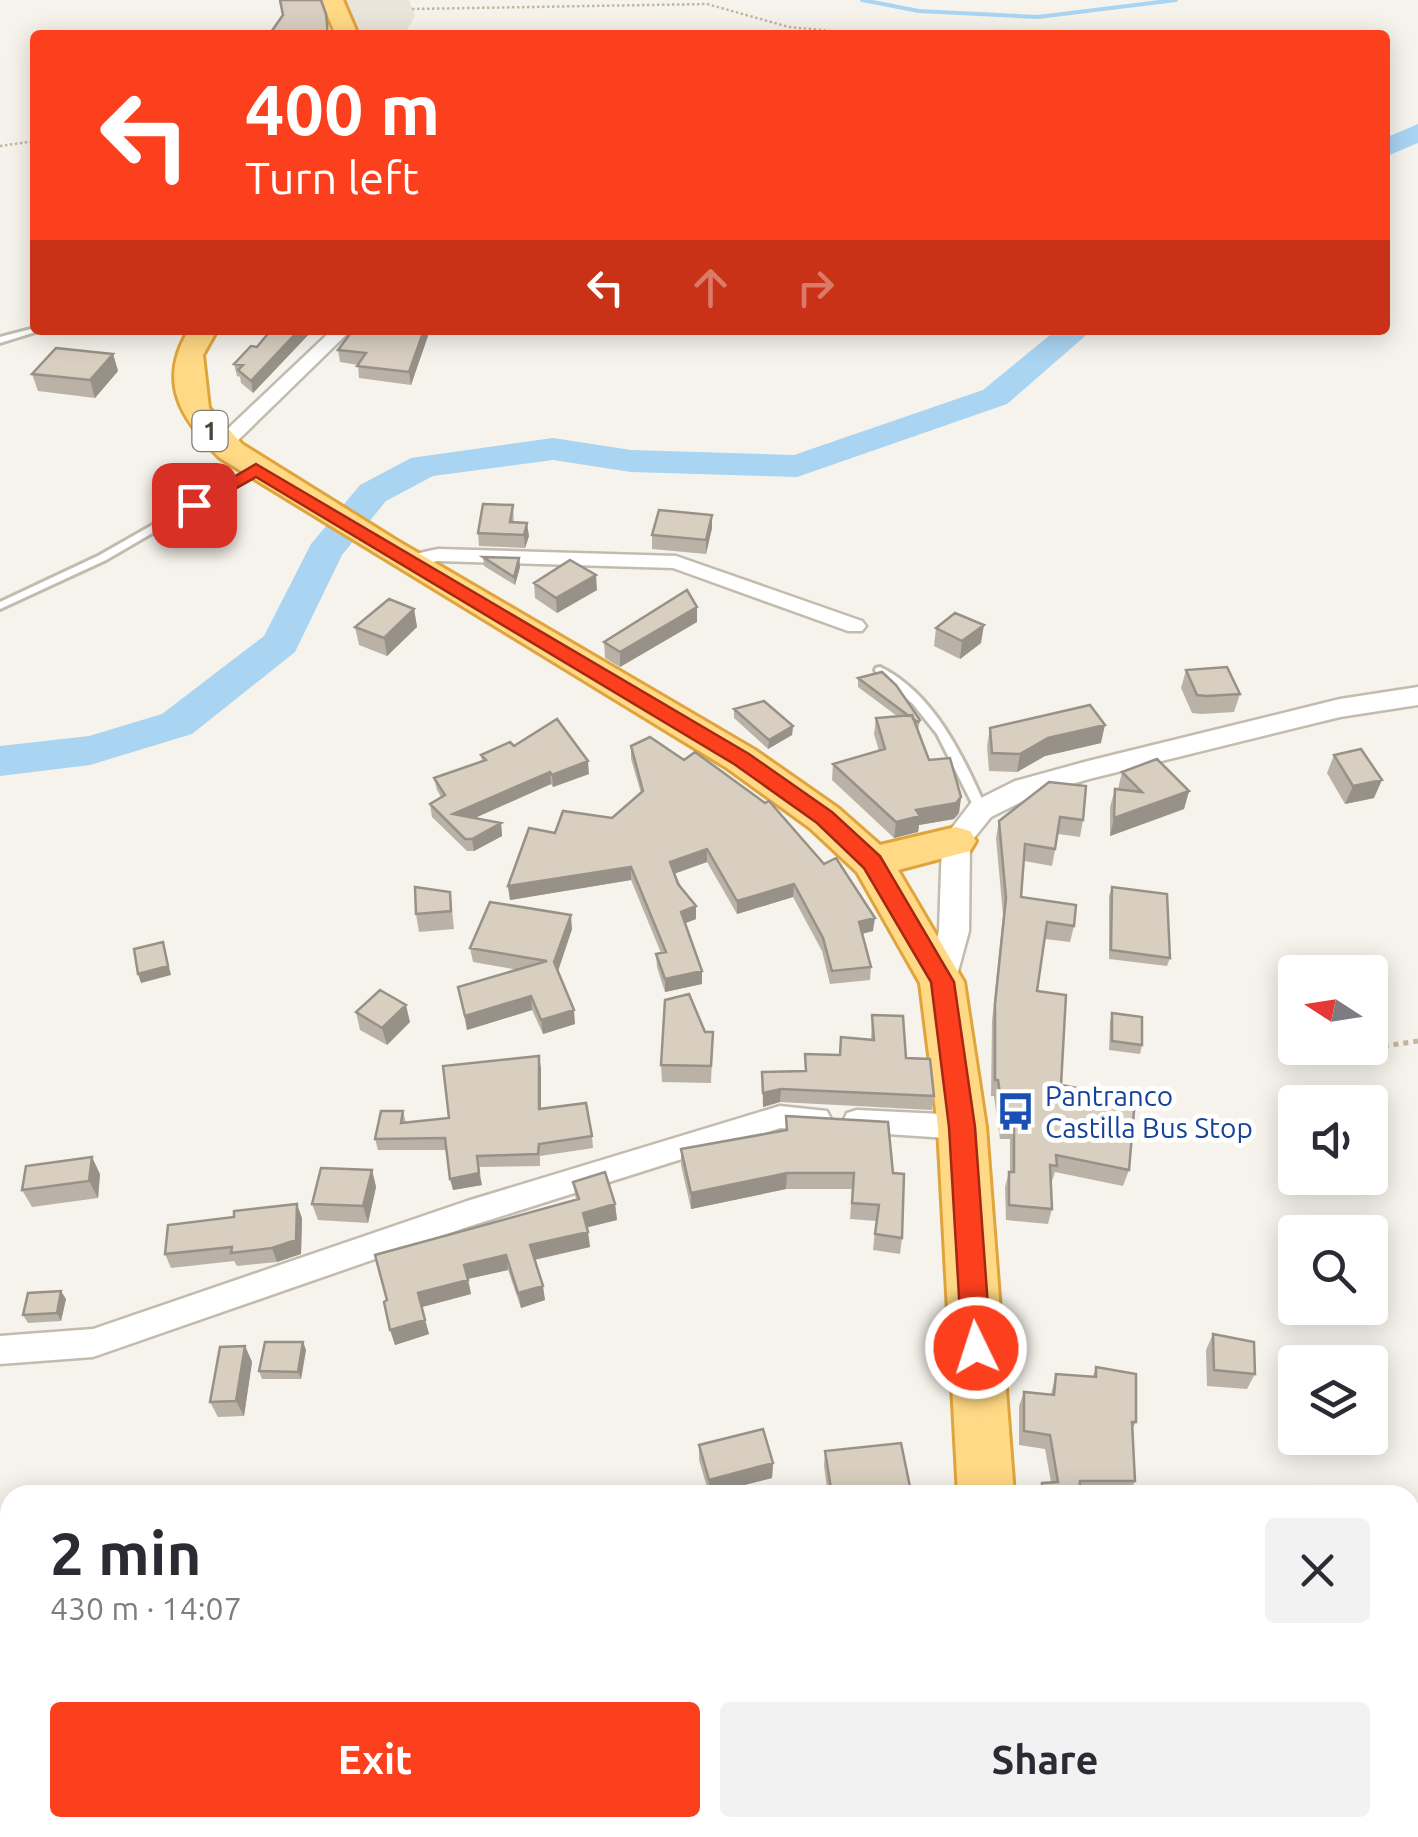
<!DOCTYPE html>
<html lang="en">
<head>
<meta charset="utf-8">
<style>
	:root { --surface:#fff; --page:#f2f2f3; --text:#2b2b33; --muted:#7c7c81; --accent:#fc3f1d }
	body { margin:0; font-family:Ubuntu,sans-serif; background:var(--page); color:var(--text); height:100vh; display:flex; flex-direction:column; font-size:38px; white-space:nowrap }
	* { box-sizing:border-box; margin:0 }
	p { font-size:32px; color:var(--muted) }
	.icon { flex:none; width:55px; height:55px; fill:none; stroke:currentColor; stroke-width:2; stroke-linecap:round; stroke-linejoin:round }
	.map { position:relative; flex:1; overflow:hidden }
	.side { position:absolute; left:0px; top:1485px; width:1420px; height:352px; display:flex; flex-direction:column; background:var(--surface); border-radius:30px 30px 0 0; box-shadow:0 5px 25px #0003 }
	.side>* { flex:none }
	.banner { position:absolute; left:30px; top:30px; width:1360px; height:305px; border-radius:10px; box-shadow:0 5px 25px #0003; background:#fc3f1d; color:#fff; overflow:hidden }
	.needle { width:65px; rotate:282deg }
	.fabs { position:absolute; left:1278px; top:955px; display:grid; gap:20px }
	.fabs a { display:grid; place-items:center; width:110px; height:110px; border-radius:10px; background:var(--surface); box-shadow:0 5px 25px #0003; font-size:50px }
	.pin { position:absolute; display:grid; place-items:center; width:85px; height:85px; color:#fff; margin:-42px; border-radius:20px; box-shadow:0 5px 15px #0006 }
	.me { position:absolute; width:110px; margin:-55px; rotate:356deg; stroke-linejoin:round; filter:drop-shadow(0 0 8px #0008) }
	.turn { display:flex; align-items:center; gap:35px; height:210px; padding:0 50px; font-size:45px }
	.turn .icon { width:130px; height:130px; stroke-width:2.5 }
	.turn b { display:block; font-size:70px; line-height:85px }
	.lanes { display:flex; align-items:center; height:95px; padding:0 50px; background:#0003; justify-content:center; gap:50px; direction:ltr }
	.lanes .off { opacity:.35 }
	.round { display:grid; place-items:center; flex:none; width:105px; height:105px; border-radius:10px; background:var(--page) }
	.head { display:flex; align-items:center; justify-content:space-between; height:170px; padding:0 50px }
	h1 { font-size:60px; font-weight:600; line-height:75px }
	.action { display:flex; gap:20px; margin-top:auto; padding:20px 50px }
	.action a { flex:1; height:115px; border-radius:10px; background:var(--accent); color:#fff; font-size:40px; font-weight:600; line-height:115px; text-align:center }
	.action a+a { background:var(--page); color:var(--text) }
	.map>svg:first-child { display:block }
	.residential { fill:#eae5da }
	.lines { fill:none; stroke-linecap:round; stroke-linejoin:round }
	.stream { stroke:#a9d4f2; stroke-width:4 }
	.river { fill:#a9d4f2; fill-rule:evenodd }
	.service-casing { stroke:#c2bbae; stroke-width:6 }
	.minor-casing { stroke:#c2bbae; stroke-width:5 }
	.tertiary-casing { stroke:#c2bbae; stroke-width:5 }
	.trunk-casing { stroke:#e0a43c; stroke-width:6 }
	.path-far2 { stroke:#c4b79f; stroke-width:2.5; stroke-dasharray:2.5 2.5; stroke-linecap:butt }
	.path-far1 { stroke:#c4b79f; stroke-width:5; stroke-dasharray:5 5; stroke-linecap:butt }
	.path { stroke:#c4b79f; stroke-width:6; stroke-dasharray:6 6; stroke-linecap:butt }
	.service { fill:#fff; fill-rule:evenodd }
	.minor { fill:#fff; fill-rule:evenodd }
	.tertiary { fill:#fff; fill-rule:evenodd }
	.trunk { fill:#ffd985; fill-rule:evenodd }
	.wall { fill:#bab2a6 }
	.shaded-wall { fill:#979187 }
	.building { fill:#d8cfc1; stroke:#979187; stroke-width:2.5 }
	.route { fill:#fc3f1d; stroke:#a42913; stroke-width:2.5 }
	.labels { text-anchor:middle; dominant-baseline:central; stroke-width:10; stroke-linejoin:round; paint-order:stroke }
	.shield { fill:#fff; stroke:#817c74; stroke-width:2.5 }
	.shield-label { font-size:25px; font-weight:bold; fill:#4b4439 }
	.transit-label { font-size:28px; fill:#164399; stroke:#fff; text-anchor:start }
</style>
</head>
<body>
<div class="map">
<svg width="1418" height="1837" viewBox="0 0 1418 1837">
	<rect width="100%" height="100%" fill="#f6f3ec"/>
	<path class="residential" d="M345,0H409L415,16L404,35H357Z"/>
	<g class="lines">
		<path class="stream" d="M862,0L919,11L1038,17L1176,0"/>
		<path class="river" d="M1418,124V143L1385,157V138Z
			M1056,330H1092L1007,404L797,477L631,472L553,460L433,476L386,501L342,555L295,652L192,734L90,765L0,776V746L89,736L162,714L264,636L311,544L360,485L411,458L553,438L631,450L794,455L983,390Z"/>
		<defs>
			<path id="service" d="M35,328V330H42L0,343V337Z
				M256,466L259,467V471L106,560L0,609V602L98,556Z
				M880,667C935,694 963,757 987,810L985,813H977L937,734L913,704L876,672L875,670L876,668Z"/>
			<path id="minor" d="M332,330H351L230,448H216V440Z
				M438,549L676,556L862,621L866,626L862,631H848L673,568L438,561L408,567L398,561L401,557Z
				M780,1106L827,1111L831,1119L827,1127L817,1130L780,1128L467,1227L93,1357L0,1364V1336L93,1329L467,1201Z
				M857,1110L962,1115L972,1119L976,1127L972,1135L962,1139L857,1132L847,1129L843,1121L847,1113Z"/>
			<path id="tertiary" d="M1418,687V705L1340,717L1089,779L1035,795L991,817L970,843L969,931L953,990L942,994L931,990L926,982L939,931L942,841L971,803L1015,781L1088,761L1340,699Z"/>
			<path id="trunk" d="M321,0H343L358,35H336Z
				M189,330H217L203,355L209,408L242,444L396,540L755,750L838,808L880,845L956,827L970,831L976,841L970,851L898,870L964,982L986,1127L1014,1495H958L938,1127L920,983L857,872L810,828L727,768L220,458C181,419 157,382 189,330Z
				M978,1828H1042L1043,1837H979Z"/>
		</defs>
		<use href="#service" class="service-casing"/>
		<use href="#minor" class="minor-casing"/>
		<use href="#tertiary" class="tertiary-casing"/>
		<use href="#trunk" class="trunk-casing"/>
		<path class="path-far2" d="M412,9L707,4L789,27L874,35
			M0,146L35,141"/>
		<path class="path-far1" d="M1344,1052L1418,1041"/>
		<path class="path" d="M1410,1662L1415,1660"/>
		<use href="#service" class="service"/>
		<use href="#minor" class="minor"/>
		<use href="#tertiary" class="tertiary"/>
		<use href="#trunk" class="trunk"/>
	</g>
	<path class="wall" d="M271,330H327L323,334L311,332L253,393L241,383L240,377L237,376L234,364L257,347Z
		M348,330H430L411,385L359,378L358,365L340,362L338,350L349,336Z
		M113,354L118,371L95,398L38,391L32,374Z
		M513,505L514,522L529,536L525,548L479,546L478,533Z
		M712,528L706,554L652,549V535Z
		M483,557L519,558L520,567L515,585L484,566Z
		M534,583L597,590L557,613L535,598Z
		M414,609L417,627L387,656L359,645L355,627Z
		M697,622L620,667L605,658L604,642Z
		M936,628L981,643L960,659L934,646Z
		M1186,670L1240,694L1234,712L1201,714L1192,713L1181,688Z
		M858,678L920,720L918,730L929,760L961,797L959,813L954,819L919,825L918,832L894,838L832,780L833,764L879,751L874,734L876,718L897,716L858,687Z
		M734,709L793,726L792,735L768,749L734,718Z
		M990,728L1101,743L1045,756L1017,772L989,771L987,746Z
		M514,746L589,774L553,787L551,784L474,818L501,823L502,836L474,851H467L432,817L430,804L441,797L437,790L434,778L482,762L481,755Z
		M631,746L873,931L862,934L871,967L870,980L830,984L822,951L793,897L737,914L707,862L675,873L696,919L685,923L702,971V984L665,992L657,967L656,954L661,953L631,880L510,900L508,886L555,833L612,818L641,793L631,759Z
		M1334,755L1374,798L1345,804L1327,773Z
		M1122,772L1189,791L1184,809L1110,836V807L1115,789H1118Z
		M1049,782L1083,820L1080,837L1058,834L1052,866L1024,861L1021,897L1074,926L1070,942L1045,939L1037,991L1061,1085L1129,1170L1123,1186L1055,1172L1052,1181H1051L1052,1209L1048,1224L1006,1220L1005,1187L1009,1172H1010V1139H1000L994,1096H991L992,1021L1003,915L996,838L999,821Z
		M1112,887L1170,958L1167,966L1109,959V896Z
		M450,892L454,929L419,932L416,914Z
		M572,929L558,971L575,1024L543,1034L532,1010L467,1030L458,987L518,970L473,962L470,948Z
		M356,1012L410,1022L387,1045L360,1030Z
		M1112,1013L1142,1045L1140,1054L1109,1050L1110,1022Z
		M872,1015L906,1058L934,1096L932,1110L780,1102L763,1107L762,1072L805,1071V1054L839,1055L871,1040Z
		M705,1032H713L711,1083L662,1082L661,1065Z
		M541,1068V1109L592,1136L593,1148L540,1156V1166L479,1167L482,1185L453,1190L446,1150H378L375,1139L403,1111L406,1123L449,1118Z
		M786,1116L893,1173L902,1238L900,1254L873,1250L876,1221L850,1219L852,1189H786L691,1209L681,1165V1149L786,1130Z
		M372,1170L376,1187L368,1223L318,1220L312,1204Z
		M100,1174L98,1198L32,1207L22,1190Z
		M573,1182L615,1204L617,1220L587,1227L590,1247L535,1260L545,1300L521,1308L508,1270L468,1279L471,1294L422,1307L429,1334L395,1345L384,1302L576,1200Z
		M302,1218L301,1254L277,1262L237,1266L234,1261L171,1268L165,1254Z
		M66,1299L61,1321L28,1323L23,1315Z
		M1213,1334L1255,1374L1247,1389L1207,1386L1206,1350Z
		M303,1342L306,1350L301,1379H262L259,1371Z
		M245,1346L252,1362L244,1416L218,1417L210,1402Z
		M1096,1367L1136,1422L1132,1430L1135,1481L1129,1494L1037,1495L1042,1483L1051,1482L1045,1449L1019,1445V1406L1024,1392L1051,1394L1056,1374L1093,1376Z
		M699,1445L773,1463L772,1478L709,1494L699,1460Z
		M825,1451L910,1487L908,1495H828L824,1466Z
		M1135,1828H1242L1244,1837H1137Z"/>
	<path class="shaded-wall" d="M299,330H311V332L253,393L251,381Z
		M424,330H430L411,385L409,372Z
		M113,354L118,371L95,398L90,380Z
		M712,515V528L706,554V540Z
		M527,523L529,536L525,548L524,535Z
		M519,558L520,567L515,585L514,577Z
		M596,575L597,590L557,613L556,598Z
		M697,607V622L620,667V652Z
		M414,609L417,627L387,656L384,638Z
		M984,625L981,643L960,659L962,641Z
		M1105,725L1101,743L1045,756L1017,772L1020,754L1048,738Z
		M793,726L792,735L768,749L769,740Z
		M588,761L589,774L553,787L552,775Z
		M550,772L551,784L455,827L453,814Z
		M1382,780L1374,798L1345,804L1353,786Z
		M1189,791L1184,809L1110,836L1114,818Z
		M961,797L959,813L954,819L919,825L918,832L894,838L896,822L916,810Z
		M501,823L502,836L474,851L472,839Z
		M707,849V862L671,875L670,862Z
		M631,867V880L510,900L508,886Z
		M794,884L793,897L737,914V901Z
		M696,906V919L681,925V912Z
		M571,915L572,929L556,977L554,962Z
		M875,918L873,931L857,935L859,922Z
		M163,942L171,975L141,983L138,974Z
		M702,971V984L665,992V979Z
		M531,996L532,1010L467,1030L465,1016Z
		M406,1005L410,1022L387,1045L382,1028Z
		M574,1010L575,1024L543,1034L541,1020Z
		M539,1056L541,1068V1121L539,1109Z
		M781,1089L780,1102L763,1107V1093Z
		M92,1157L100,1174L98,1198L89,1181Z
		M372,1170L376,1187L368,1223L363,1206Z
		M479,1173L482,1185L453,1190L450,1179Z
		M787,1173L786,1189L691,1209V1193Z
		M297,1204L302,1218L301,1254L277,1262L272,1248Z
		M615,1204L617,1220L585,1228L583,1213Z
		M588,1232L590,1247L532,1260L530,1245Z
		M506,1255L508,1270L467,1279L464,1265Z
		M468,1280L471,1294L422,1307L418,1293Z
		M543,1286L545,1300L521,1308L518,1293Z
		M61,1291L66,1299L61,1321L57,1313Z
		M425,1320L429,1334L395,1345L390,1330Z
		M303,1342L306,1350L301,1379L298,1372Z
		M245,1346L252,1362L244,1416L236,1401Z
		M773,1463L772,1478L709,1494V1480Z"/>
	<path class="building" d="M280,0H321L326,14L328,35H269L283,15Z
		M271,330H299L251,381L238,370L243,365L234,364L251,346L257,347Z
		M353,330H424L409,372L357,366L366,353L338,350Z
		M56,348L113,354L90,380L32,374Z
		M483,504L513,505L510,522L527,523L524,535L478,533Z
		M659,510L712,515L706,540L652,535Z
		M483,557L519,558L514,577Z
		M570,560L596,575L556,598L534,583Z
		M687,590L697,607L620,652L604,642Z
		M389,599L414,609L384,638L355,627Z
		M955,613L984,625L962,641L936,628Z
		M1227,667L1240,694L1206,696L1197,695L1186,670Z
		M882,672L896,685L920,720L918,722L913,719L912,715L909,716L858,678Z
		M764,701L793,726L769,740L734,709Z
		M1090,705L1105,725L1048,738L1020,754L992,753L990,728Z
		M912,715L929,760L950,758L961,797L956,803L916,810L920,816L896,822L833,764L885,749L876,718Z
		M557,719L588,761L552,775L550,772L453,814L501,823L472,839H465L430,804L445,795L434,778L486,760L481,755L510,742L514,746Z
		M650,737L684,760L695,752L765,803L769,801L824,864L836,858L875,918L859,922L871,967L832,971L823,938L794,884L737,901L707,849L670,862L678,884L696,906L681,912L702,971L665,979L656,954L666,952L631,867L508,886L529,828L555,833L563,811L612,818L643,791L631,746Z
		M1361,749L1382,780L1353,786L1334,755Z
		M1157,759L1189,791L1114,818L1115,789L1142,792L1122,772Z
		M1049,782L1086,786L1083,820L1060,817L1055,849L1025,844L1021,897L1076,905L1074,926L1047,922L1037,991L1066,995L1061,1085L1135,1099L1129,1170L1056,1155L1057,1166L1050,1165L1052,1209L1009,1205V1172H1014V1123H1004L998,1080H995V1004L1006,898L999,821Z
		M415,887L450,892L451,911L416,914Z
		M1112,887L1167,894L1170,958L1111,950Z
		M490,902L571,915L554,962L574,1010L541,1020L531,996L465,1016L458,987L547,961L470,948Z
		M163,942L168,966L138,974L134,949Z
		M380,990L406,1005L382,1028L356,1012Z
		M689,994L705,1032H713L711,1066L661,1065L665,1000Z
		M1112,1013L1142,1017V1045L1112,1041Z
		M872,1015L903,1016L906,1058L930,1059L934,1096L781,1089L763,1093L762,1072L806,1071L805,1054L840,1055L841,1037L874,1040Z
		M539,1056V1109L586,1103L592,1136L539,1144L538,1154L477,1156L479,1173L450,1179L445,1138L375,1139L381,1111H403L401,1123L449,1118L443,1066Z
		M786,1116L888,1122L893,1173L904,1174L902,1238L875,1234L879,1205L852,1203L854,1173H787L691,1193L681,1149L787,1130Z
		M92,1157L89,1181L22,1190L26,1166Z
		M321,1168L372,1170L363,1206L312,1204Z
		M605,1172L615,1204L583,1213L588,1232L530,1245L543,1286L518,1293L506,1255L464,1265L468,1280L418,1293L425,1320L390,1330L384,1302L387,1300L375,1255L579,1199L573,1182Z
		M297,1204L296,1240L272,1248L231,1253L232,1247L165,1254L168,1225L234,1217V1211Z
		M61,1291L57,1313L23,1315L28,1293Z
		M1213,1334L1254,1342L1255,1374L1214,1370Z
		M265,1342H303L298,1372L259,1371Z
		M245,1346L236,1401L210,1402L220,1347Z
		M1096,1367L1136,1374V1422H1132L1135,1481H1080L1079,1495H1042V1483L1058,1482L1050,1435L1024,1431V1392L1054,1395L1056,1374L1096,1377Z
		M763,1429L773,1463L709,1480L699,1445Z
		M901,1443L910,1487L883,1490L884,1495H832L825,1451Z
		M822,1828H899L902,1829V1837H822Z
		M1145,1828H1242L1244,1837H1147Z"/>
	<path class="route" d="M256,464L749,754L832,812L880,856L954,982L975,1127L991,1348L986,1357L976,1361L967,1357L962,1348L949,1127L931,982L864,868L817,823L734,764L256,477L201,508L194,510L186,505Z"/>
	<defs>
		<symbol id="bus-bare" viewBox="-9 -9 18 18"><path d="M-5-6H5V4H4V6H2V4H-2V6H-4V4H-5ZM-3.5-4V0h7V-4ZM-3.5 1.2v1.5H-2V1.2ZM2 1.2v1.5H3.5V1.2Z" fill="#1a4fb4" stroke="#fff" stroke-width="2.5" paint-order="stroke"/></symbol>
	</defs>
	<g fill-rule="evenodd">
		<use href="#bus-bare" x="988" y="1084" width="55" height="55"/>
	</g>
	<g class="labels">
		<rect class="shield" x="192.5" y="411" width="35" height="40" rx="8"/>
		<g class="shield-label">
			<text x="210" y="431">1</text>
		</g>
		<g class="transit-label">
			<text x="1045" y="1095">Pantranco<tspan x="1045" dy="32">Castilla Bus Stop</tspan></text>
		</g>
	</g>
</svg>
<div class="fabs">
<a><svg class="needle" viewBox="-14 -14 28 28"><path d="M0-13l5 13h-10z" fill="#e53935"/><path d="M0 13l5-13h-10z" fill="#7c7c81"/></svg></a>
<a><svg class="icon" aria-label="sound" viewBox="0 0 24 24"><path d="M4 9h4l5-4v14l-5-4H4zM17 9q2 3 0 6"/></svg></a>
<a><svg class="icon" aria-label="search" viewBox="0 0 24 24"><circle cx="10" cy="10" r="6"/><path d="M15 15l6 6"/></svg></a>
<a><svg class="icon" aria-label="layers" viewBox="0 0 24 24"><path d="M12 4l9 5-9 5-9-5zM3 14l9 5 9-5"/></svg></a>
</div>
<div class="pin" style="left:194px;top:505px;background:#d93025"><svg class="icon" aria-label="arrive" viewBox="0 0 24 24"><path d="M6 21V4h12l-3 4 3 4H6"/></svg></div>
<svg class="me" style="left:976px;top:1348px" viewBox="-20 -20 40 40"><circle r="17" fill="#fc3f1d" stroke="#fff" stroke-width="3"/><path d="M0-11L8 9 0 5-8 9z" fill="#fff"/></svg>
<div class="banner">
<div class="turn"><svg class="icon" aria-label="left" viewBox="0 0 24 24"><path d="M17 20v-9H6M10 6l-5 5 5 5"/></svg><div><b>400 m</b>Turn left</div></div>
<div class="lanes"><svg class="icon" aria-label="left" viewBox="0 0 24 24"><path d="M17 20v-9H6M10 6l-5 5 5 5"/></svg><svg class="icon off" aria-label="ahead" viewBox="0 0 24 24"><path d="M12 20V5M6 11l6-6 6 6"/></svg><svg class="icon off" aria-label="right" viewBox="0 0 24 24"><path d="M7 20v-9h11M14 6l5 5-5 5"/></svg></div>
</div>
<section class="side">
<div class="head"><div><h1>2 min</h1><p>430 m · 14:07</p></div><a class="round"><svg class="icon" aria-label="close" viewBox="0 0 24 24"><path d="M6 6l12 12M18 6L6 18"/></svg></a></div>
<div class="action"><a>Exit</a><a>Share</a></div>
</section>
</div>
</body>
</html>
